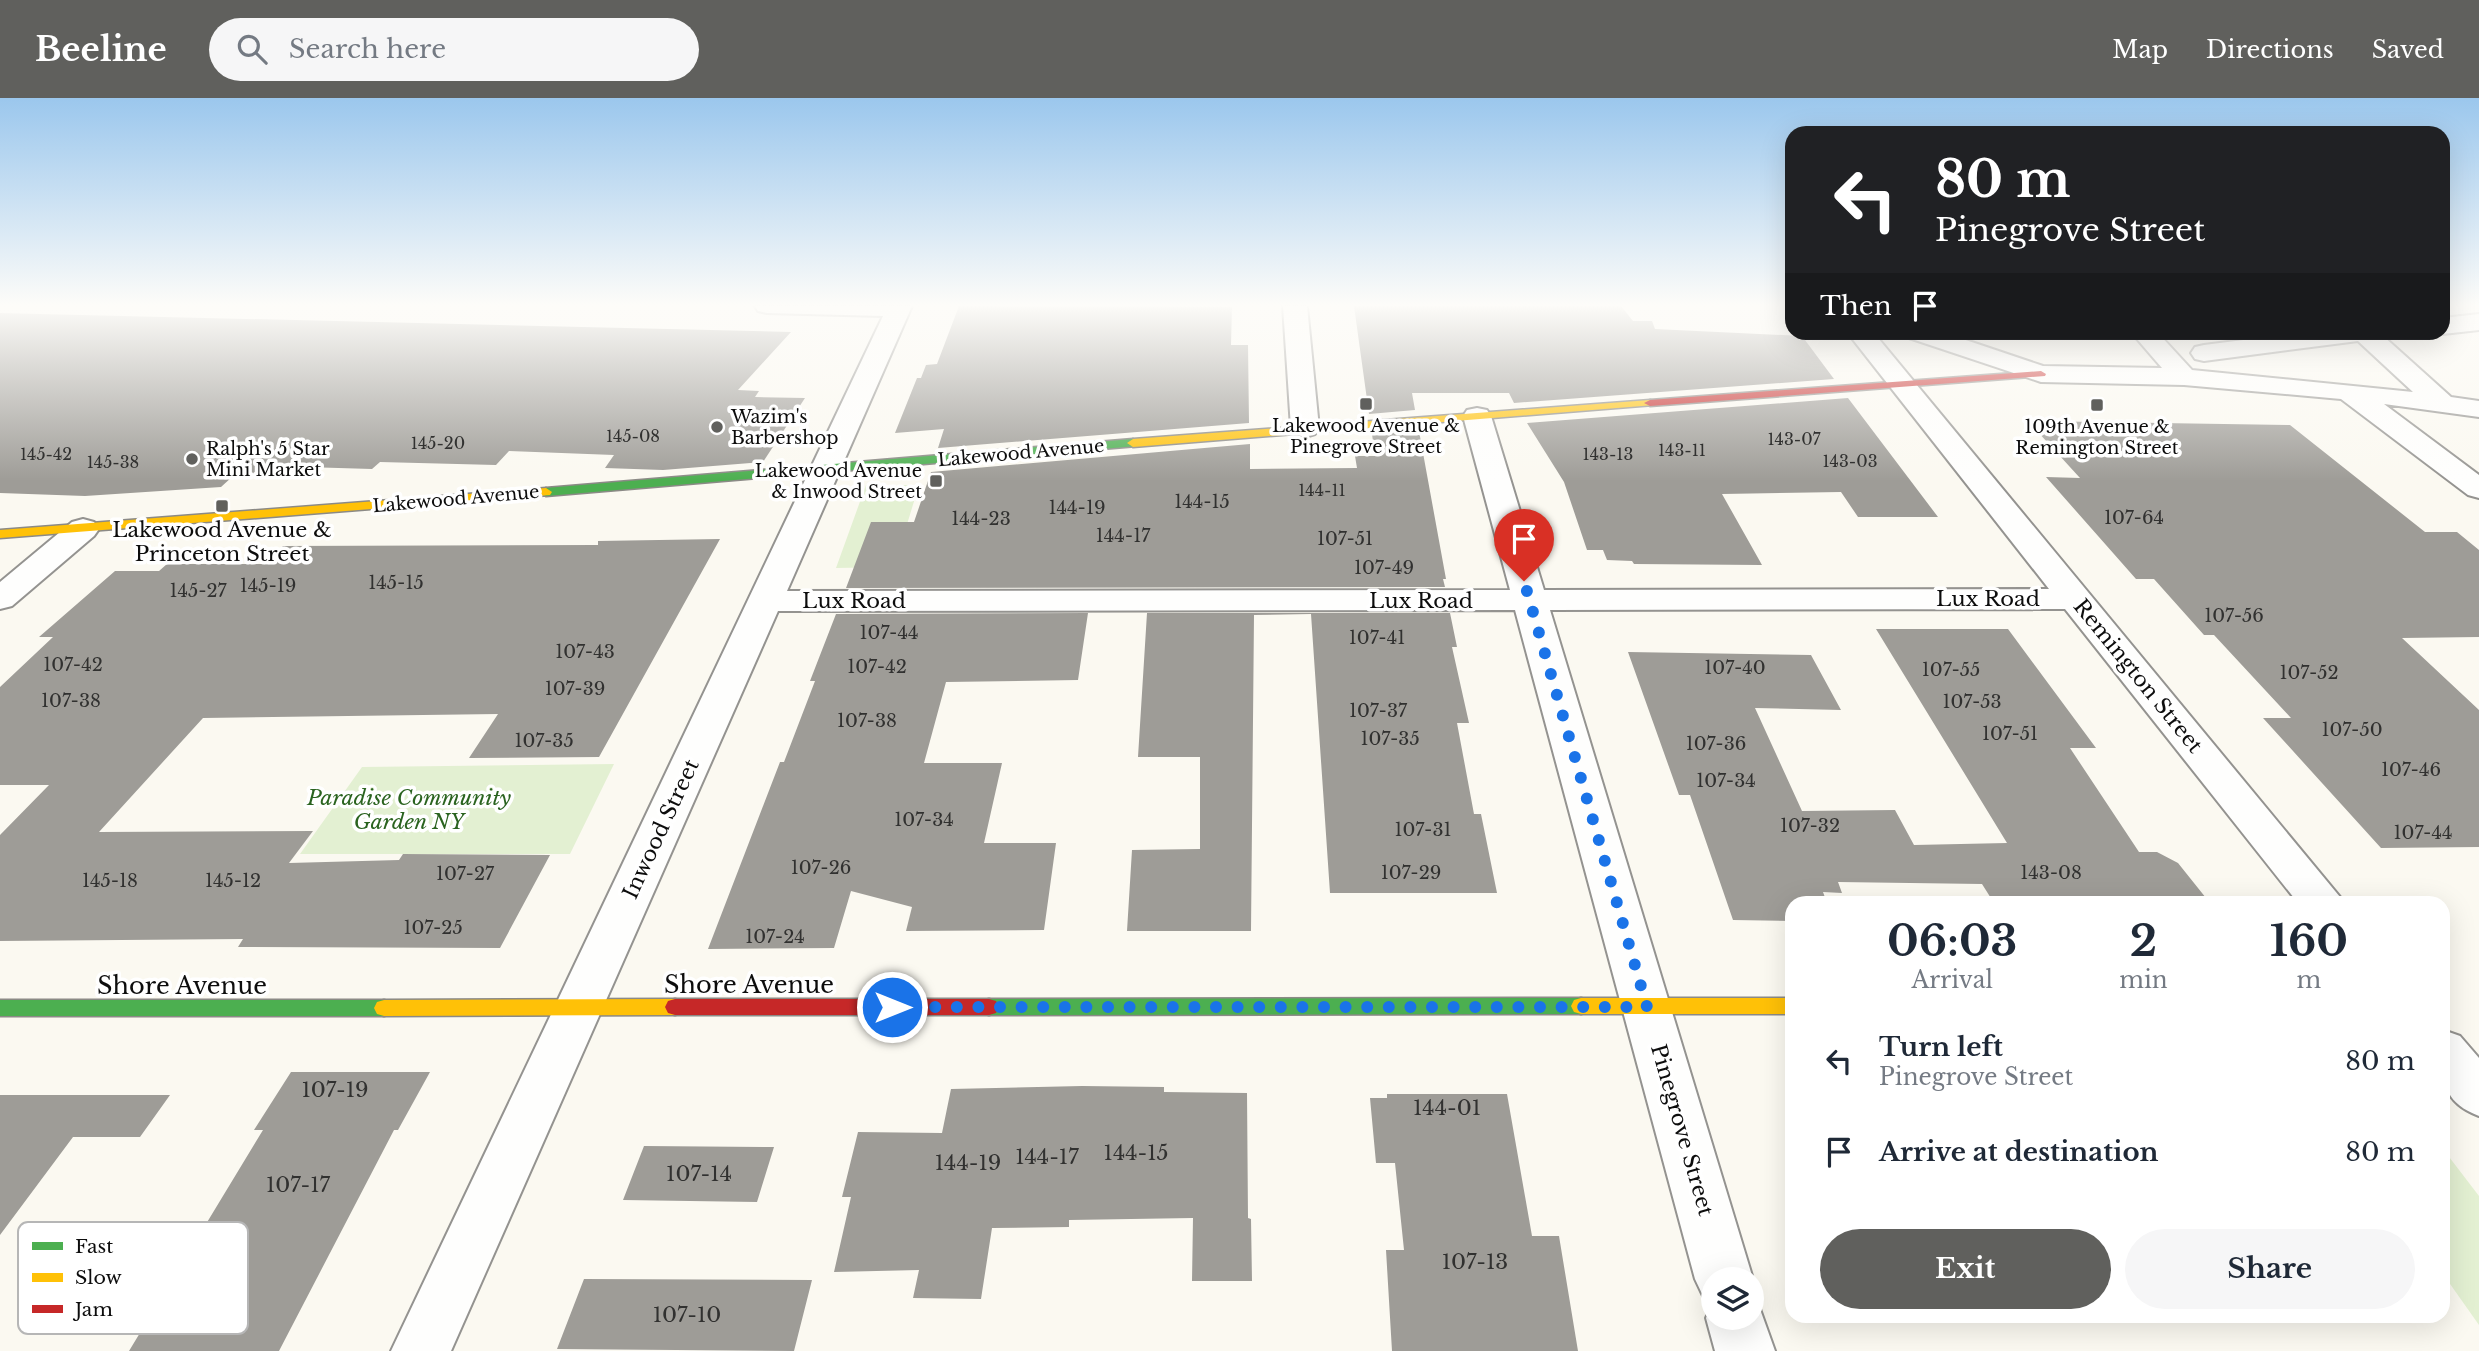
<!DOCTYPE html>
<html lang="en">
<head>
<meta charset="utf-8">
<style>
	:root { --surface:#fff; --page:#f6f6f7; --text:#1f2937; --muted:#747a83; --accent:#60605d }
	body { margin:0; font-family:"Libre Baskerville",serif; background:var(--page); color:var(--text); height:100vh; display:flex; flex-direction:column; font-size:26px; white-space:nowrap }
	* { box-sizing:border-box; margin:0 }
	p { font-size:23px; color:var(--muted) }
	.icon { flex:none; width:38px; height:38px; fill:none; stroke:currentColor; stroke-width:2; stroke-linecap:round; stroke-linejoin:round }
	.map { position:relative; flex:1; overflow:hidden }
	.sheet { position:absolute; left:1785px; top:798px; width:665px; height:427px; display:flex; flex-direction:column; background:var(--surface); border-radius:21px; box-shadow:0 7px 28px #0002 }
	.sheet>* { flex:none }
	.banner { position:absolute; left:1785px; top:28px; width:665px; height:214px; border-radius:21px; box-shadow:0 7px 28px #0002; background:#202124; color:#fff; overflow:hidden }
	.controls { position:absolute; left:1701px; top:1169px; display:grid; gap:14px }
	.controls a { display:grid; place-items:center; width:63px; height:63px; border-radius:50%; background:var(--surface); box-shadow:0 7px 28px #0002; font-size:35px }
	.pin { position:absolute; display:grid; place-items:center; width:60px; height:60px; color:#fff; margin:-72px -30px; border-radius:50% 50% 50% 0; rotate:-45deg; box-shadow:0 0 7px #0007 }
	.pin .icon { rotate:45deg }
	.me { position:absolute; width:77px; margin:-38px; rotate:90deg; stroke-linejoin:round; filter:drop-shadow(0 0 5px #0008) }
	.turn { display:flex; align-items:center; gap:24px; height:147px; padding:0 35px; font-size:32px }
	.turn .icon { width:91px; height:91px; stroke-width:2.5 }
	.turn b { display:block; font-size:49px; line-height:60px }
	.then { display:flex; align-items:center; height:66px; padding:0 35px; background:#0003; gap:14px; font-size:26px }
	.eta { display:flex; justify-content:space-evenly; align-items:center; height:119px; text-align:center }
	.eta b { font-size:42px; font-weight:700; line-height:49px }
	.primary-button { display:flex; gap:14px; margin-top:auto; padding:14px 35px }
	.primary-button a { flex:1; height:80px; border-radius:42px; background:var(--accent); color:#fff; font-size:28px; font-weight:700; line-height:80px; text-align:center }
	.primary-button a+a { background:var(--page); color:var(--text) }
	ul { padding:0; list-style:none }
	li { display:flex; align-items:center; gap:21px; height:91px; padding:0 35px }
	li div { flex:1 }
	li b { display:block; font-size:26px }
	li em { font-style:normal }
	header { display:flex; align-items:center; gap:42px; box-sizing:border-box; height:98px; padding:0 35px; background:var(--accent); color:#fff }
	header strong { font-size:33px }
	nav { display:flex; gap:38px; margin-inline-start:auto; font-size:24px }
	.search { width:490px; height:63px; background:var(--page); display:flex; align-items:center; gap:18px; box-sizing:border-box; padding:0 24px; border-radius:38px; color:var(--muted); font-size:26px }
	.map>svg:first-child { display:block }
	.green { fill:#e3f0d2 }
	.building { fill:#9e9c97 }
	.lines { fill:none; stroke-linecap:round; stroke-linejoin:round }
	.street-casing { stroke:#949390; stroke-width:4 }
	.fast-casing { stroke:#8b8a86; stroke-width:3 }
	.slow-casing { stroke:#8b8a86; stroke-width:3 }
	.jam-casing { stroke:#8b8a86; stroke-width:3 }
	.street { fill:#fefefd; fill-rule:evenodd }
	.fast { fill:#4caf50; fill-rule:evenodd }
	.slow { fill:#ffc107; fill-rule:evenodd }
	.jam { fill:#c62828; fill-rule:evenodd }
	.route { stroke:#1a73e8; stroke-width:12; stroke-dasharray:0 21.6 }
	.poi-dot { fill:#60605d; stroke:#fff; stroke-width:2.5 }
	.labels { text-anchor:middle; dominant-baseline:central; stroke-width:7; stroke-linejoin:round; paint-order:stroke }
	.far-number-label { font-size:16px; fill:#313130 }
	.far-poi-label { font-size:18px; fill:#0d0d0d; stroke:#fff; text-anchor:start }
	.far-street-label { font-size:18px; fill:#0d0d0d; stroke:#fff }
	.number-label { font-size:18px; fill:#313130 }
	.poi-label { font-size:21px; fill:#0d0d0d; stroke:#fff }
	.street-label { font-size:21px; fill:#0d0d0d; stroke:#fff }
	.park-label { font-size:21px; font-style:italic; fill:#2a631f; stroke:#fff }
	.near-number-label { font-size:21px; fill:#313130 }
	.near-street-label { font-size:24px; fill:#0d0d0d; stroke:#fff }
	.key { fill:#fff; stroke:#b6b6b6; stroke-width:2 }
	.key-label { font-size:19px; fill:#0d0d0d }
</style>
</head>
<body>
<header>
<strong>Beeline</strong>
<div class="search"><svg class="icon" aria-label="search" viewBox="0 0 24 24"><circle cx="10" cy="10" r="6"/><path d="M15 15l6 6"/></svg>Search here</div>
<nav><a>Map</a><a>Directions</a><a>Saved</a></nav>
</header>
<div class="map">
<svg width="2479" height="1253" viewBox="0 0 2479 1253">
	<rect width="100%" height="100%" fill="#fbf9f1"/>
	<path class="green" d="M866,387H919L894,469L836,470Z
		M614,666L570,756H300L362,669Z
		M2443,1051L2479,1098V1227L2443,1176Z"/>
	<path class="building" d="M959,208L1232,209L1231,247H1248L1249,325L938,350L944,331L895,335L917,280H921L926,267L937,266Z
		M1354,208H1621L1633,223H1652L1655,231L1802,238L1834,281L1514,305L1509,295H1412L1415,312L1369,316Z
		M0,215L791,234L738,292L759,293L755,299L805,300L763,364L663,372L605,370L614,357L509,353L496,367L380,364L372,371L305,369L291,381L232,379L221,389L85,398L0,395Z
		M1848,300L1938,419H1858L1841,394L1722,396L1762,467L1634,466L1632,463L1607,462L1603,452H1587L1564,384L1527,325Z
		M2028,323L2290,327L2425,434H2457L2479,452V539L2402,540L2479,612V749L2381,750L2263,620H2291L2214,537H2204L2154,481H2136L2046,379L2080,380Z
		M1419,333L1446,481H1443L1445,489L846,490L871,424H914L931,374L1250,346V371L1357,370L1355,358H1375L1372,336Z
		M720,441L599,659L469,660L498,616L203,620L99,734L313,733L289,765L399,762L403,756L550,757L500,850L238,849L243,841L0,843V737L49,687H0V589L53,539H39L115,473H159L167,466H266L283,448L598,447V443Z
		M1088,515L1078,582L946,584L924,665H1002L984,745H1056L1044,832L906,833L912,809L851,793L834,850L708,851L780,664H784L815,583H810L836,516Z
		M1147,515H1450L1457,549H1452L1469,625H1457L1474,716H1481L1497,795H1330L1311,516L1254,517L1251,833H1127L1132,752L1200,751V659H1138Z
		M1876,531H2008L2096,650H2070L2139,754H2157L2178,765L2210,805H1994L1982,786L1838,784L1842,795L1823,794L1827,805H1792V823L1733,822L1690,697H1679L1628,554L1811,557L1841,612L1755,610L1802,713L1895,712L1914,747L2007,745Z
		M291,974H430L398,1032H394L279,1253H129L263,1032H254Z
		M1082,988L1164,989V994L1247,995L1248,1120L1251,1121L1252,1183H1192L1193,1120L1069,1122V1129L992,1130L981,1201L913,1200L919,1172L834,1174L851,1099H842L858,1034L942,1035L951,991Z
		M1387,996H1507L1532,1138H1559L1578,1253H1392L1386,1152H1404L1395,1065H1376L1370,1000H1387Z
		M0,997H170L140,1039H73L0,1137Z
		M644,1048L774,1049L757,1104L623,1102Z
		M584,1181L812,1182L794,1253L557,1251Z"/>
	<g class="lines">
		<defs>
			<path id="street" d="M755,208H912L787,493L1510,492L1463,318L1467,312L1477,310L1487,312L1491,318L1544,492L2049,491L1847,234H1873L2345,805H2298L2065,511L1550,512L1753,1181H1713V1220H1752V1198L1756,1200L1775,1253H1715L1706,1220L1713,1204L1704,1200L1695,1181L1515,512L778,513L451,1253H391L883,218L767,215L758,213Z
				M1283,208H1307L1319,330L1315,336L1305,339L1295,336L1291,330Z
				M2479,216V232L2443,236L2439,234H2443V220Z
				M1903,234H1942L2043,268L2162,270L2131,234H2157L2192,272L2413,294L2358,243L2204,263L2195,261L2191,255L2195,249L2204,247L2306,234H2383L2382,237L2451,299L2479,303V319L2384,306L2479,377V400L2468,397L2341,301L2184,287L2041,284L1906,239Z
				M83,421L94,424L99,431L94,438L12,508L0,511V484L72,424Z
				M2443,932L2460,938L2479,960V1018C2435,1002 2443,971 2443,932Z"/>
			<path id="fast" d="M1133,341L1139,345L1137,348L546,398L540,394L546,390Z
				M1581,900L1588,902L1591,908L1588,914L1581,916L989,917L982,915L979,909L982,903L989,901Z
				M0,902H384L391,904L394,910L391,916L384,918H0Z"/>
			<path id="slow" d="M1650,302L1654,303V307L1133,349L1127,345L1133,341Z
				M546,390L552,394L550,397L0,440V432Z
				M1581,900H1792V916H1581L1574,914L1571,908L1574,902Z
				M675,901L682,903L685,909L682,915L675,917L384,918L377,916L374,910L377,904L384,902Z"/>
			<path id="jam" d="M2041,273L2046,276L2045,278L1650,308L1644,305L1650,302Z
				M675,901H989L996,903L999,909L996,915L989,917H675L668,915L665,909L668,903Z"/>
		</defs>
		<use href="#street" class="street-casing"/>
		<use href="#fast" class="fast-casing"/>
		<use href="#slow" class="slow-casing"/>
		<use href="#jam" class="jam-casing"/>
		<use href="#street" class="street"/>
		<use href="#fast" class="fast"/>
		<use href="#slow" class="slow"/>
		<use href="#jam" class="jam"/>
	</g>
	<linearGradient id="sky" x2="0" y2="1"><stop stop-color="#9bc7ed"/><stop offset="0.54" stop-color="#fdfcf9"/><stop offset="1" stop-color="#fdfcf9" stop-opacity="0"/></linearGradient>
	<rect width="2479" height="383" fill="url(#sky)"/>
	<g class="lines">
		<path class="route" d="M892,909H1647L1524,483"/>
	</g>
	<g class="poi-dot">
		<rect x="1359" y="299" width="14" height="14" rx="3.5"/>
		<rect x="2090" y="300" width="14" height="14" rx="3.5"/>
		<circle cx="717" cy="329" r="7"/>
		<circle cx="192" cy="361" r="7"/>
		<rect x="929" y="376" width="14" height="14" rx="3.5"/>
		<rect x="215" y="401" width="14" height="14" rx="3.5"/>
	</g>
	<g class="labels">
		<g class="far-number-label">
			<text x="633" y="338">145-08</text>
			<text x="1794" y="341">143-07</text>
			<text x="438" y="345">145-20</text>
			<text x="1682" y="352">143-11</text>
			<text x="46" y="356">145-42</text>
			<text x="1608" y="356">143-13</text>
			<text x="1850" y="363">143-03</text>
			<text x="113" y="364">145-38</text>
			<text x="1322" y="392">144-11</text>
		</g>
		<g class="far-poi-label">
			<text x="731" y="319">Wazim's<tspan x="731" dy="21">Barbershop</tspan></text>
			<text x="1366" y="328" text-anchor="middle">Lakewood Avenue &amp;<tspan x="1366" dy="21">Pinegrove Street</tspan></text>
			<text x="2097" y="329" text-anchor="middle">109th Avenue &amp;<tspan x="2097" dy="21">Remington Street</tspan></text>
			<text x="206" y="351">Ralph's 5 Star<tspan x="206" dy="21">Mini Market</tspan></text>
			<text x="922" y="373" text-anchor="end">Lakewood Avenue<tspan x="922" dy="21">&amp; Inwood Street</tspan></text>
		</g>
		<g class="far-street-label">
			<text transform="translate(1021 355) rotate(-5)">Lakewood Avenue</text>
			<text transform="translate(456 401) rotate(-5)">Lakewood Avenue</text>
		</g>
		<g class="number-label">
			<text x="1202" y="404">144-15</text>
			<text x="1077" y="410">144-19</text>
			<text x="2134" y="420">107-64</text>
			<text x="981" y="421">144-23</text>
			<text x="1123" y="438">144-17</text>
			<text x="1345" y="441">107-51</text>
			<text x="1384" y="470">107-49</text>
			<text x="396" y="485">145-15</text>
			<text x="268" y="488">145-19</text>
			<text x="198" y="493">145-27</text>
			<text x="2234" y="518">107-56</text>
			<text x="889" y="535">107-44</text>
			<text x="1377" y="540">107-41</text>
			<text x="585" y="554">107-43</text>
			<text x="73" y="567">107-42</text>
			<text x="877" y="569">107-42</text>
			<text x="1735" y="570">107-40</text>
			<text x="1951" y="572">107-55</text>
			<text x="2309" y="575">107-52</text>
			<text x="575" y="591">107-39</text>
			<text x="71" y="603">107-38</text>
			<text x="1972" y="604">107-53</text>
			<text x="1378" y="613">107-37</text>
			<text x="867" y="623">107-38</text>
			<text x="2352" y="632">107-50</text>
			<text x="2010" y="636">107-51</text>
			<text x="1390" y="641">107-35</text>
			<text x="544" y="643">107-35</text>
			<text x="1716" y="646">107-36</text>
			<text x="2411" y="672">107-46</text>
			<text x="1726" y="683">107-34</text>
			<text x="924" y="722">107-34</text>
			<text x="1810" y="728">107-32</text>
			<text x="1423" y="732">107-31</text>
			<text x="2423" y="735">107-44</text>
			<text x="821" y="770">107-26</text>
			<text x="1411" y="775">107-29</text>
			<text x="2051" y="775">143-08</text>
			<text x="465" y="776">107-27</text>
			<text x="110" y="783">145-18</text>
			<text x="233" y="783">145-12</text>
			<text x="433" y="830">107-25</text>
			<text x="775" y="839">107-24</text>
		</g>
		<g class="poi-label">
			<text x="222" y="432">Lakewood Avenue &amp;<tspan x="222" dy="24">Princeton Street</tspan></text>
		</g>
		<g class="street-label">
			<text x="1988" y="501">Lux Road</text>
			<text x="854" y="503">Lux Road</text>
			<text x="1421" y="503">Lux Road</text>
			<text transform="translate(2138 578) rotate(51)">Remington Street</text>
			<text transform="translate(661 731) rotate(-65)">Inwood Street</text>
			<text transform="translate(1682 1032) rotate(74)">Pinegrove Street</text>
		</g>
		<g class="park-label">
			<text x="409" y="700">Paradise Community<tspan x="409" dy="24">Garden NY</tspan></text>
		</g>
		<g class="near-number-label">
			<text x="335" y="992">107-19</text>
			<text x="1447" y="1010">144-01</text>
			<text x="1136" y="1055">144-15</text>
			<text x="1047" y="1059">144-17</text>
			<text x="968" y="1065">144-19</text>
			<text x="699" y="1076">107-14</text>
			<text x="298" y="1087">107-17</text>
			<text x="1475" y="1164">107-13</text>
			<text x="687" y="1217">107-10</text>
		</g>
		<g class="near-street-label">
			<text x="749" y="886">Shore Avenue</text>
			<text x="182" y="887">Shore Avenue</text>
		</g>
	</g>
	<rect x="18" y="1124" width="230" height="112" rx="10" class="key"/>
	<rect x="32" y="1144" width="31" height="8" fill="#4caf50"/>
	<rect x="32" y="1175" width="31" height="9" fill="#ffc107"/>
	<rect x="32" y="1207" width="31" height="8" fill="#c62828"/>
	<g class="key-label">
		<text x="75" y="1155">Fast</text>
		<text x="75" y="1186">Slow</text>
		<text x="75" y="1218">Jam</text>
	</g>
</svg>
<div class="controls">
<a><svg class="icon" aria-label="layers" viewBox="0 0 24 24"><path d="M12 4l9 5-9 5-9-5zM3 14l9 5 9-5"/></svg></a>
</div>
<div class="pin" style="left:1524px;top:483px;background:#d93025"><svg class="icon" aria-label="arrive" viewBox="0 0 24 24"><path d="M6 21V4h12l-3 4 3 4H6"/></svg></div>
<svg class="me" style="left:892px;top:909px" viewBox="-20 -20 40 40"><circle r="17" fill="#1a73e8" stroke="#fff" stroke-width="3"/><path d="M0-11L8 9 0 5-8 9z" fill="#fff"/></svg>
<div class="banner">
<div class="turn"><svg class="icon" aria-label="left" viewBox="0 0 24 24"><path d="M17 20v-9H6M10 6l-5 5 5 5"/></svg><div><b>80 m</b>Pinegrove Street</div></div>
<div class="then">Then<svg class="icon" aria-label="arrive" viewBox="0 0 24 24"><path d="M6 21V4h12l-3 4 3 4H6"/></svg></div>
</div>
<section class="sheet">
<div class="eta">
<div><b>06:03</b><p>Arrival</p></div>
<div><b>2</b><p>min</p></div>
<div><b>160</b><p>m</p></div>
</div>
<ul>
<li><svg class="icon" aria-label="left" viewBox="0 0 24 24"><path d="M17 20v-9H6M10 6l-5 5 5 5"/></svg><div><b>Turn left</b><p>Pinegrove Street</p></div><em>80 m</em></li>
<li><svg class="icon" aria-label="arrive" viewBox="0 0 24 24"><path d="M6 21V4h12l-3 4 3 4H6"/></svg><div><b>Arrive at destination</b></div><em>80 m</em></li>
</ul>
<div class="primary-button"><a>Exit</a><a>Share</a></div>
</section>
</div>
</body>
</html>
